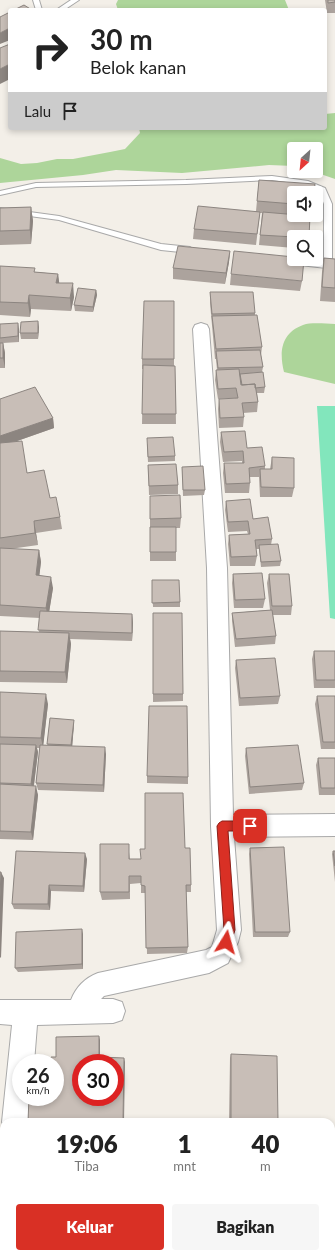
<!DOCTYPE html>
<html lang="id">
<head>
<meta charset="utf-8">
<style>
	:root { --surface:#fff; --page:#f6f6f6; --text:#222; --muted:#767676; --accent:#d93025 }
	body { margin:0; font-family:Lato,sans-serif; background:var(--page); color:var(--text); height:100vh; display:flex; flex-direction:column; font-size:15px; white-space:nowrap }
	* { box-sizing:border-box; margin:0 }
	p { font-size:13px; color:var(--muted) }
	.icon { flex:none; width:22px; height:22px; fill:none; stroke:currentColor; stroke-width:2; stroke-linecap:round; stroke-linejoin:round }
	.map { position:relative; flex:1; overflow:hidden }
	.panel { position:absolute; left:0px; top:1118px; width:335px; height:140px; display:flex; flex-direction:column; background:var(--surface); border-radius:12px 12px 0 0; box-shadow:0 2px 6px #0003 }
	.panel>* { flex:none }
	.banner { position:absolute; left:8px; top:8px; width:319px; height:122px; border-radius:4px; box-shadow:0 2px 6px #0003; background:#fff; color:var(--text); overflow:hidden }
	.needle { width:26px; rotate:207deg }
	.tools { position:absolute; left:287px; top:142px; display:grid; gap:8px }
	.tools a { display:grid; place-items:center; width:36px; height:36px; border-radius:4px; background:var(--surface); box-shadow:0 2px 6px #0003; font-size:20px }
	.speed { position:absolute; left:12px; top:1054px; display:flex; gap:8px; font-size:20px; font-weight:700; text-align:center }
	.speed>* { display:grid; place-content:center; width:52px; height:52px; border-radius:50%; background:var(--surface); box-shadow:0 2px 6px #0003; line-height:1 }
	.speed small { font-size:10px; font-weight:400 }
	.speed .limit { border:6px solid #d22; background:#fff; color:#111 }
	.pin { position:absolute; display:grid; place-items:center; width:34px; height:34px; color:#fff; margin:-17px; border-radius:8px; box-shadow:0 2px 6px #0006 }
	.me { position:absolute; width:44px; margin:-22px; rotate:8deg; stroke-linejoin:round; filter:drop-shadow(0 0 3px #0008) }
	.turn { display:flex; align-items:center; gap:14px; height:84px; padding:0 16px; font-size:18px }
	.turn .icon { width:52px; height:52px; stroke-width:2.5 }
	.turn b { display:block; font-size:28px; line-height:34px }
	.then { display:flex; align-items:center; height:38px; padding:0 16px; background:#0003; gap:8px; font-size:15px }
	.eta { display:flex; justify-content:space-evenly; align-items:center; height:68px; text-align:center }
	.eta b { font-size:24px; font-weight:800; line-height:28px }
	.primary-button { display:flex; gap:8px; margin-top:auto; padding:8px 16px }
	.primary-button a { flex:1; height:46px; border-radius:4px; background:var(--accent); color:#fff; font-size:16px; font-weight:800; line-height:46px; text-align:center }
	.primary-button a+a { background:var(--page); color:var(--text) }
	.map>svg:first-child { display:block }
	.forest { fill:#add59a }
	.pitch { fill:#82e6bc }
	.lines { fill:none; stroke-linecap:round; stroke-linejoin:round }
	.lane-casing { stroke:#a9a9a9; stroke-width:2 }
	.street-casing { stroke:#a9a9a9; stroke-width:2 }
	.lane { fill:#fff; fill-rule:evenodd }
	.street { fill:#fff; fill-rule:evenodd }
	.wall { fill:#aca39d }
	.shaded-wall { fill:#8c8580 }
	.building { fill:#c8beb7; stroke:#8c8580; fill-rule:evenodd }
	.route { fill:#d93025; stroke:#8d1f18 }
</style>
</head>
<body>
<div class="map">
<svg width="335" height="1258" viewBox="0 0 335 1258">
	<rect width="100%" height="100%" fill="#f3efe8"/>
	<path class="forest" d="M118,0H285L289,10H118L116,4Z
		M335,113V179L312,171H316V149H294V166L269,165L182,173L116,170L83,175L0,183V158L21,164L37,163L57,159H73L110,152L125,149L140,133L139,128H325V114Z
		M335,324V384L284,372C279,352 281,333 303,325C312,322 326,324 335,324Z"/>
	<path class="pitch" d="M317,406H335V619L330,618Z"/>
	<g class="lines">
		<defs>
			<path id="lane" d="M33,0H39L42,10H36Z
				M71,0H79L64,10H56Z
				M272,176L308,181L325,188L332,204V263H335V269L291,264L287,261L291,258L324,262V204L319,191L306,185L272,180L186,184L36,187L0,195V191L36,183L186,180Z
				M0,208L59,216L161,244L190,247L194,250L190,253L161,250L59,220L0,212Z"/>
			<path id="street" d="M201,323L207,325L209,329L227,568L233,815L335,814V836L234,837L241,930L238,942L228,963L209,973L104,996L101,999H113L122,1002L125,1011L122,1020L113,1023L37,1025L34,1063H21V1097H30L28,1122H4V1127L2,1122L12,1025L0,1024V1000H71C76,987 85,978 98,973L206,950L212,947L217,930L211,826L207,568L193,329L195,325Z
				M0,1201H4V1227H0Z
				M16,1254H44V1258H16Z"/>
		</defs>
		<use href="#lane" class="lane-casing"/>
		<use href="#street" class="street-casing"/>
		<use href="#lane" class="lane"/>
		<use href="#street" class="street"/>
	</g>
	<path class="wall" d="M325,0H335V13H327Z
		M259,180L294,193V215H312V216H310L294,237V248L259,245L262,213H260L256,245L193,239L194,229L256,211Z
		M31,207L33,221L31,244L0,245V208Z
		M230,251L229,262L225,284L173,279V268Z
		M324,258L335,259V302L320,301L322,272Z
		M0,266L36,272L58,274L59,283L74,297L71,311L31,309L30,317L0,315Z
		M231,274L302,281L300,291L230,285Z
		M96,290L97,295L93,312L75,311L74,305Z
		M210,292L255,313V315L262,347L261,355L263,367L262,372L265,387L264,393H257L258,402L257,412L243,413L244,417L243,427L219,428L218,409L219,399H235V398L218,399L215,380L216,370H217L216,359H215L210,303Z
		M174,301V366H175L176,424H142L143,369H142V359Z
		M0,324L19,329V342L3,343L5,353V368H0Z
		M39,327L38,339H21L20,333Z
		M0,399L53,418L54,428L17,441L27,473L50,498L60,517L62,529L36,533L38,545L10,549L39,550L41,562L39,576L53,588L49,612L132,614L133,623L132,641L70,639L71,644L67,683L0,682V631L39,632L40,618L0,616Z
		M221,432L247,448L265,466V469H270L272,457L294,488L292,497H260L259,477H250V483L249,493H225L223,473L224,463H242V461L223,462L220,442Z
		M147,444L175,456V461L148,462Z
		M148,465L178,485V494L149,495Z
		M182,467L205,490L204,495L183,496Z
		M150,496L181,518L180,528H176V561H150Z
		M226,501L253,519L272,539L271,545L281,561L280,566L261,567L259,549H256L257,556L255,566H230L228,544L229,535L248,534L247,531L228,532L225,510Z
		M233,574L265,599L263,608H234L232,583Z
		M269,574L292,606L291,615H273L276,636L275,644L235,647L232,621V613L270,610L267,583Z
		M152,580L180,602V607H153Z
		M153,613L183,694V701L153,702Z
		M314,651H335V688H314L312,659Z
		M236,660L280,696L278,704L239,706L235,668Z
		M0,692L48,704L43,745H48L47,744L74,724L72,746L106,754L104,792L38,790L36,783L40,748H37L38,752L34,786L38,795L33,840L0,839Z
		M317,696H335V749H321L315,704Z
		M246,748L304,783L302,790L249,794L245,756Z
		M318,758H335V795H319L316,765Z
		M147,776L188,777V784L147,783Z
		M185,848L191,885V892H186L188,947L187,953L147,954L146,893H141V883L130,884V899L102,900L100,892L129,852L130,859H141Z
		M250,848L290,932L288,937H253L249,854Z
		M333,851H335V882L332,854Z
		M87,859L84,892L51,891L50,910L14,909L12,904Z
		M83,934V969L18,972L15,968Z
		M231,1054L278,1122H229L230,1058Z
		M294,1254H331L335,1258H294Z"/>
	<path class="shaded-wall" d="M10,28V40L0,44V33Z
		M10,64V79L0,84V69Z
		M31,207L33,221L31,244L30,230Z
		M230,251L229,262L225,284L226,273Z
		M58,274L60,288L56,283Z
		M73,283L74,297L71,311L70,298Z
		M96,290L97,295L93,312V307Z
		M29,295L31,309L30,317L28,303Z
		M38,321L39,327L38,339Z
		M18,323L19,329V342L18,336Z
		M3,343L5,353V368L3,358Z
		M53,418L54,428L0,447V436Z
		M34,521L38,545L35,533Z
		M39,550L41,562L38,587L36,575Z
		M51,577L53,588L48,619L46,608Z
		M132,614L133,623L132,641Z
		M69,633L71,644L67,683L65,672Z
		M46,694L48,704L43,748L41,738Z
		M74,720V724L72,749L71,745Z
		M36,745L38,752L33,791L31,784Z
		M105,747L106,754L104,792L103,785Z
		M36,786L38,795L33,840L31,832Z
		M85,853L87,859L84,892L83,886Z
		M1,872L4,878L1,958L0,957V897Z
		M49,885L51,891L50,910L48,904Z
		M82,929L83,934V969L82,964Z
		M99,1036L100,1040V1061L99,1057Z
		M124,1058L125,1062L124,1122H123Z"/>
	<path class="building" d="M328,0H335V2L328,3Z
		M24,5L32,10H14Z
		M10,12V28L0,33V17Z
		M10,44V64L0,69V48Z
		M259,180L315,184L314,193H294V204L257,201Z
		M198,206L260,212L257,234L194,229Z
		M31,207L30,230L0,231V208Z
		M263,212L310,216L309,237H294L260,235Z
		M178,246L230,251L226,273L173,268Z
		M234,251L294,257V259H304L302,281L231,274Z
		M324,258L335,259V288L322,287Z
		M0,266L35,268L34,272L58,274L56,283H73L70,298L29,295L28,303L0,302Z
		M78,288L96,290L93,307L74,305Z
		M210,292H253L255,313L212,314Z
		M144,301H174V359H142Z
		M257,315L262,347L216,349L212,316Z
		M38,321V333H20L21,322Z
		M18,323V336L0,338V324Z
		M0,343H3V358H0Z
		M260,350L263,367L218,368L216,351Z
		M143,365L175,366L176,414H142Z
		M239,369L241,385L255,384L258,402L242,403L244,417L220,418L219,399L238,398L236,388L218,389L216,370Z
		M263,372L265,387L255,388V384L242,385L240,374Z
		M35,387L53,418L0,436V399Z
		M245,431L247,448L262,447L265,466L249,468L250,483L226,484L224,463H244L243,451L224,452L221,432Z
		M173,437L175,456L148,457L147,438Z
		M22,441L27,473L44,470L50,498L56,497L60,517L34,521L35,533L0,538V443Z
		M272,457L294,458V488L261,487L260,469H272Z
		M176,464L178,485L149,486L148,465Z
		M203,466L205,490H183L182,467Z
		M180,495L181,518L150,519V496Z
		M250,499L253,519L268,517L272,539L255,540L257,556L231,557L229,535L250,534L248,521L228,522L226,501Z
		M150,527H176V552H150Z
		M278,544L281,561L261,562L259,545Z
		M0,548L39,550L36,575L51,577L46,608L0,605Z
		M262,573L265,599L235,600L233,574Z
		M269,574H289L292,606H272Z
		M152,580H179L180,602L152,603Z
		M272,610L276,636L236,639L232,613Z
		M40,611L132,614V633L38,630Z
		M153,613H182L183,694H153Z
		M0,631L69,633L65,672L0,671Z
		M314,651H335V680H316Z
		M275,658L280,696L240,698L236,660Z
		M0,692L46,694L41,738L0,737Z
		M317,696H335V742H323Z
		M149,706H187L188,777L147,776Z
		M50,718L74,720L71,745L47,744Z
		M0,744L36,745L31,784L0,783Z
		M40,745L105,747L103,785L36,783Z
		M298,745L304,783L250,787L246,748Z
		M318,758H335V788H321Z
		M0,784L36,786L31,832L0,831Z
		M145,793H183L185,848H190L191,885H186L188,947L146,948L145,886L141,885V876H129V892H100V844H129V859H141L140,849H145Z
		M284,847L290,932H255L250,848Z
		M16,851L85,853L83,886L49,885L48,904H12Z
		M333,851H335V866Z
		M0,872H1L0,897Z
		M82,929V964L15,968L16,932Z
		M99,1036V1057L124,1058L123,1122H28L29,1097H55V1063H51V1057H56V1037ZM81,1063H115V1097H81Z
		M231,1054L277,1056L278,1122H231Z
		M331,1250H335V1258H297V1254H331Z"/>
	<path class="route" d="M222,821H250L254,822L256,826L254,829L250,831H228L235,930L230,946L226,948L222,946L221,942L224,930L217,826L219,823Z"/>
</svg>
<div class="tools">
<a><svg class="needle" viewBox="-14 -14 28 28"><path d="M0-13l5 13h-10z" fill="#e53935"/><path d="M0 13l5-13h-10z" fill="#767676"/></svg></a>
<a><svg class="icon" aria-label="sound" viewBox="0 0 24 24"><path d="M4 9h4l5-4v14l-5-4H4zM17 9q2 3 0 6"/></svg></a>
<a><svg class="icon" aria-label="search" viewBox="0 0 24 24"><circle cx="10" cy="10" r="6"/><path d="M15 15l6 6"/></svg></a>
</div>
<div class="speed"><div>26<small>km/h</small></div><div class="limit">30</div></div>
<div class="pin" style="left:250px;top:826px;background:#d93025"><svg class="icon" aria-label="arrive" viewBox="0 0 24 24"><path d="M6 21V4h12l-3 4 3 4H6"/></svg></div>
<svg class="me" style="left:226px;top:942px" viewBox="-20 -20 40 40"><path d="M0-17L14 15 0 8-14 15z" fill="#d93025" stroke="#fff" stroke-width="4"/></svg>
<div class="banner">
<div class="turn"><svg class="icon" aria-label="right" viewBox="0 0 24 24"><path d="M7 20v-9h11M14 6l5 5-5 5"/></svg><div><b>30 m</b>Belok kanan</div></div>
<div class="then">Lalu<svg class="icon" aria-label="arrive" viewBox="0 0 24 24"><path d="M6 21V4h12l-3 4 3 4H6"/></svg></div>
</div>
<section class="panel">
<div class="eta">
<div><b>19:06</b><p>Tiba</p></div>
<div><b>1</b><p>mnt</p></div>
<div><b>40</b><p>m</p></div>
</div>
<div class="primary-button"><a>Keluar</a><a>Bagikan</a></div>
</section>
</div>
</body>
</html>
